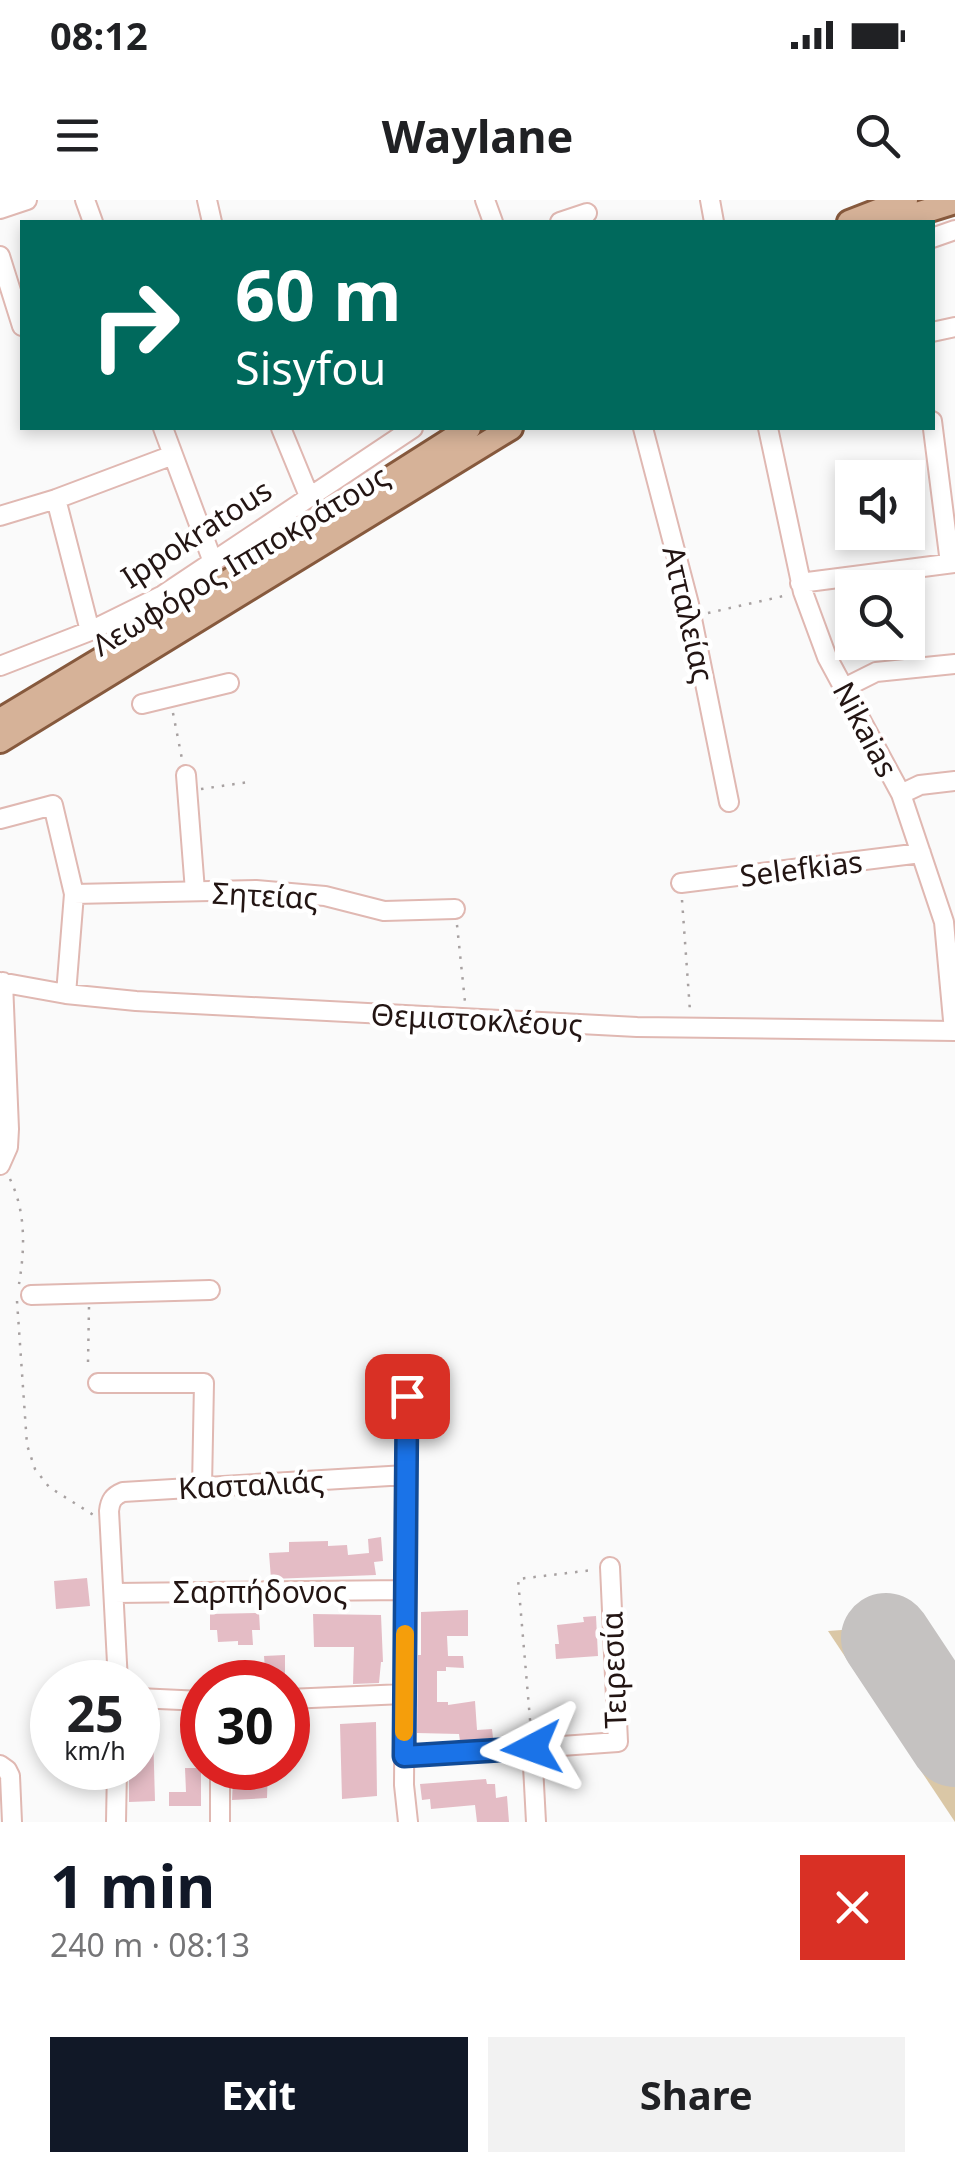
<!DOCTYPE html>
<html lang="en">
<head>
<meta charset="utf-8">
<style>
	:root { --surface:#fff; --page:#f2f2f2; --text:#202124; --muted:#757577; --accent:#111827 }
	body { margin:0; font-family:"Noto Sans",sans-serif; background:var(--page); color:var(--text); height:100vh; display:flex; flex-direction:column; font-size:38px; white-space:nowrap }
	* { box-sizing:border-box; margin:0 }
	p { font-size:32px; color:var(--muted) }
	.icon { flex:none; width:55px; height:55px; fill:none; stroke:currentColor; stroke-width:2; stroke-linecap:round; stroke-linejoin:round }
	.map { position:relative; height:1622px; overflow:hidden }
	.sheet { display:flex; flex-direction:column; background:var(--surface); flex:1 }
	.sheet>* { flex:none }
	.guide { position:absolute; left:20px; top:20px; width:915px; height:210px; border-radius:0px; box-shadow:0 5px 15px #0003; background:#00695c; color:#fff; overflow:hidden }
	.fabs { position:absolute; left:835px; top:260px; display:grid; gap:20px }
	.fabs a { display:grid; place-items:center; width:90px; height:90px; border-radius:0px; background:var(--surface); box-shadow:0 5px 15px #0003; font-size:50px }
	.speed { position:absolute; left:30px; top:1460px; display:flex; gap:20px; font-size:50px; font-weight:700; text-align:center }
	.speed>* { display:grid; place-content:center; width:130px; height:130px; border-radius:50%; background:var(--surface); box-shadow:0 5px 15px #0003; line-height:1 }
	.speed small { font-size:25px; font-weight:400 }
	.speed .limit { border:15px solid #d22; background:#fff; color:#111 }
	.pin { position:absolute; display:grid; place-items:center; width:85px; height:85px; color:#fff; margin:-42px; border-radius:20px; box-shadow:0 5px 15px #0006 }
	.me { position:absolute; width:110px; margin:-55px; rotate:266deg; stroke-linejoin:round; filter:drop-shadow(0 0 8px #0008) }
	.turn { display:flex; align-items:center; gap:35px; height:210px; padding:0 50px; font-size:45px }
	.turn .icon { width:130px; height:130px; stroke-width:2.5 }
	.turn b { display:block; font-size:70px; line-height:85px }
	.round { display:grid; place-items:center; flex:none; width:105px; height:105px; border-radius:0px; background:var(--page) }
	.head { display:flex; align-items:center; justify-content:space-between; height:170px; padding:0 50px }
	h1 { font-size:60px; font-weight:700; line-height:75px; color:var(--accent) }
	.cta { display:flex; gap:20px; margin-top:auto; padding:20px 50px }
	.cta a { flex:1; height:115px; border-radius:0px; background:var(--accent); color:#fff; font-size:40px; font-weight:700; line-height:115px; text-align:center }
	.cta a+a { background:var(--page); color:var(--text) }
	.status { display:flex; justify-content:space-between; align-items:center; height:70px; padding:0 50px; background:var(--surface); direction:ltr }
	.status svg { height:28px; fill:currentColor }
	header { display:flex; justify-content:space-between; align-items:center; height:130px; padding:0 50px; background:var(--surface); font-size:45px; font-weight:700 }
	.map>svg:first-child { display:block }
	.green { fill:#dac7a6 }
	.lines { fill:none; stroke-linecap:round; stroke-linejoin:round }
	.taxiway { stroke:#c5c2c1; stroke-width:35 }
	.runway { stroke:#c5c2c1; stroke-width:90 }
	.building { fill:#e4bcc5 }
	.minor-casing { stroke:#e0b8b2; stroke-width:22 }
	.major-casing { stroke:#86593d; stroke-width:28 }
	.path { stroke:#a7a1a1; stroke-width:2.5; stroke-dasharray:2.5 8; stroke-linecap:butt }
	.minor { stroke:#fff; stroke-width:18 }
	.major { stroke:#d6b298; stroke-width:22 }
	.route-casing { stroke:#114b97; stroke-width:25 }
	.route { stroke:#1a73e8; stroke-width:18 }
	.slow { stroke:#f59e0b; stroke-width:18 }
	.labels { text-anchor:middle; dominant-baseline:central; stroke-width:9; stroke-linejoin:round; paint-order:stroke }
	.street-label { font-size:30px; fill:#231513; stroke:#fff }
</style>
</head>
<body>
<div class="status"><b>08:12</b><svg viewBox="0 0 49 12"><path d="M0 12V9h3v3zM5 12V6h3v6zM10 12V3h3v9zM15 12V0h3v12zM26 1h20v11H26zM47 4h2v5h-2z"/></svg></div>
<header><svg class="icon" aria-label="menu" viewBox="0 0 24 24"><path d="M4 6h16M4 12h16M4 18h16"/></svg>Waylane<svg class="icon" aria-label="search" viewBox="0 0 24 24"><circle cx="10" cy="10" r="6"/><path d="M15 15l6 6"/></svg></header>
<div class="map">
<svg width="955" height="1622" viewBox="0 0 955 1622">
	<rect width="100%" height="100%" fill="#fafafa"/>
	<path class="green" d="M855,1429L955,1580V1622L828,1431Z"/>
	<g class="lines">
		<path class="taxiway" d="M939,1518L955,1529"/>
		<path class="runway" d="M886,1438L955,1542"/>
	</g>
	<path class="building" d="M381,1337L383,1361L374,1362L376,1375L271,1379L269,1353L289,1352V1342L328,1341V1346L347,1345L348,1355L369,1353L368,1339Z
		M87,1378L90,1406L56,1409L54,1381Z
		M468,1410V1436H447L448,1456H463L464,1468L446,1467V1471H437V1502H448V1505L475,1501L477,1530L492,1529L493,1538L460,1541L459,1534L417,1533L418,1455H421V1412Z
		M259,1413L260,1430H252L253,1445H238V1441L218,1442L217,1430H210V1414Z
		M313,1414L381,1415L383,1462H381L379,1483L353,1484L354,1447H314Z
		M596,1416L598,1456L556,1459L555,1444H559L557,1425L584,1422L583,1417Z
		M285,1455V1482H267V1480H262L261,1469H265L264,1456Z
		M376,1522L377,1596L342,1599L340,1524Z
		M138,1530L153,1531L155,1601L129,1602V1568H138Z
		M185,1568H201V1606H169V1592H186Z
		M243,1568H268L267,1598L232,1600L233,1579H244Z
		M486,1579L487,1584H495L496,1598L507,1596L509,1622H477L475,1605L431,1609L430,1599L422,1600L420,1584Z"/>
	<g class="lines">
		<defs>
			<path id="minor" d="M85,0L93,22
				M207,0L212,22
				M485,0L493,22
				M710,0L714,22
				M0,9L27,0
				M560,22L587,13
				M932,38L955,30
				M0,56L22,126
				M932,132L955,127
				M932,221L950,363
				M163,228L213,362
				M281,228L309,296
				M643,228L689,404L729,602
				M768,228L803,392L827,457L901,594L944,722L954,831
				M56,299L90,431
				M0,316L56,299L173,255
				M800,383L955,363
				M0,466L90,431L163,395L413,228
				M844,488L876,472L955,464
				M142,504L229,483
				M186,575L195,691
				M901,594L920,585L955,581
				M0,619L53,605L74,694L66,794
				M681,683L921,653
				M74,694L256,690L325,696L384,711L455,709
				M0,782L66,794L136,801L637,827L955,831
				M0,965L8,947L9,929L3,782
				M31,1095L210,1090
				M98,1183H204L202,1287
				M407,1195L404,1585L408,1622
				M114,1393L406,1390
				M118,1482L109,1311C110,1301 113,1296 123,1292L406,1275
				M138,1498L202,1501
				M288,1499L404,1494
				M532,1547L536,1622
				M404,1557L618,1542L610,1367
				M0,1565L7,1570L10,1576L12,1622
				M116,1622L117,1568
				M220,1622V1568"/>
			<path id="major" d="M849,22L906,0
				M891,22L955,2
				M0,520L181,411L469,228
				M0,541L511,228"/>
		</defs>
		<use href="#minor" class="minor-casing"/>
		<use href="#major" class="major-casing"/>
		<path class="path" d="M708,413L788,395
			M173,513L182,559
			M201,589L249,582
			M682,700L690,811
			M457,725L465,802
			M10,979C26,1012 25,1048 19,1084
			M17,1101L27,1245L35,1269L49,1287L95,1316
			M89,1107L88,1162L91,1168
			M531,1531L518,1379L593,1370"/>
		<use href="#minor" class="minor"/>
		<use href="#major" class="major"/>
	</g>
	<g class="lines">
		<defs>
			<path id="route" d="M407,1196L404,1556L532,1548"/>
		</defs>
		<use href="#route" class="route-casing"/>
		<use href="#route" class="route"/>
		<path class="slow" d="M404,1532L405,1434"/>
	</g>
	<g class="labels">
		<g class="street-label">
			<text transform="translate(196 333) rotate(-33)">Ippokratous</text>
			<text transform="translate(240 360) rotate(-31)">Λεωφόρος Ιπποκράτους</text>
			<text transform="translate(689 414) rotate(77)">Ατταλείας</text>
			<text transform="translate(866 529) rotate(62)">Nikaias</text>
			<text transform="translate(801 668) rotate(-7)">Selefkias</text>
			<text transform="translate(265 695) rotate(3)">Σητείας</text>
			<text transform="translate(477 819) rotate(3)">Θεμιστοκλέους</text>
			<text transform="translate(251 1284) rotate(-3)">Κασταλιάς</text>
			<text x="260" y="1391">Σαρπήδονος</text>
			<text transform="translate(613 1470) rotate(-92)">Τειρεσία</text>
		</g>
	</g>
</svg>
<div class="fabs">
<a><svg class="icon" aria-label="sound" viewBox="0 0 24 24"><path d="M4 9h4l5-4v14l-5-4H4zM17 9q2 3 0 6"/></svg></a>
<a><svg class="icon" aria-label="search" viewBox="0 0 24 24"><circle cx="10" cy="10" r="6"/><path d="M15 15l6 6"/></svg></a>
</div>
<div class="speed"><div>25<small>km/h</small></div><div class="limit">30</div></div>
<div class="pin" style="left:407px;top:1196px;background:#d93025"><svg class="icon" aria-label="arrive" viewBox="0 0 24 24"><path d="M6 21V4h12l-3 4 3 4H6"/></svg></div>
<svg class="me" style="left:532px;top:1548px" viewBox="-20 -20 40 40"><path d="M0-17L14 15 0 8-14 15z" fill="#1a73e8" stroke="#fff" stroke-width="4"/></svg>
<div class="guide">
<div class="turn"><svg class="icon" aria-label="right" viewBox="0 0 24 24"><path d="M7 20v-9h11M14 6l5 5-5 5"/></svg><div><b>60 m</b>Sisyfou</div></div>
</div>
</div>
<section class="sheet">
<div class="head"><div><h1>1 min</h1><p>240 m · 08:13</p></div><a class="round" style="background:#d93025;color:#fff"><svg class="icon" aria-label="close" viewBox="0 0 24 24"><path d="M6 6l12 12M18 6L6 18"/></svg></a></div>
<div class="cta"><a>Exit</a><a>Share</a></div>
</section>
</body>
</html>
